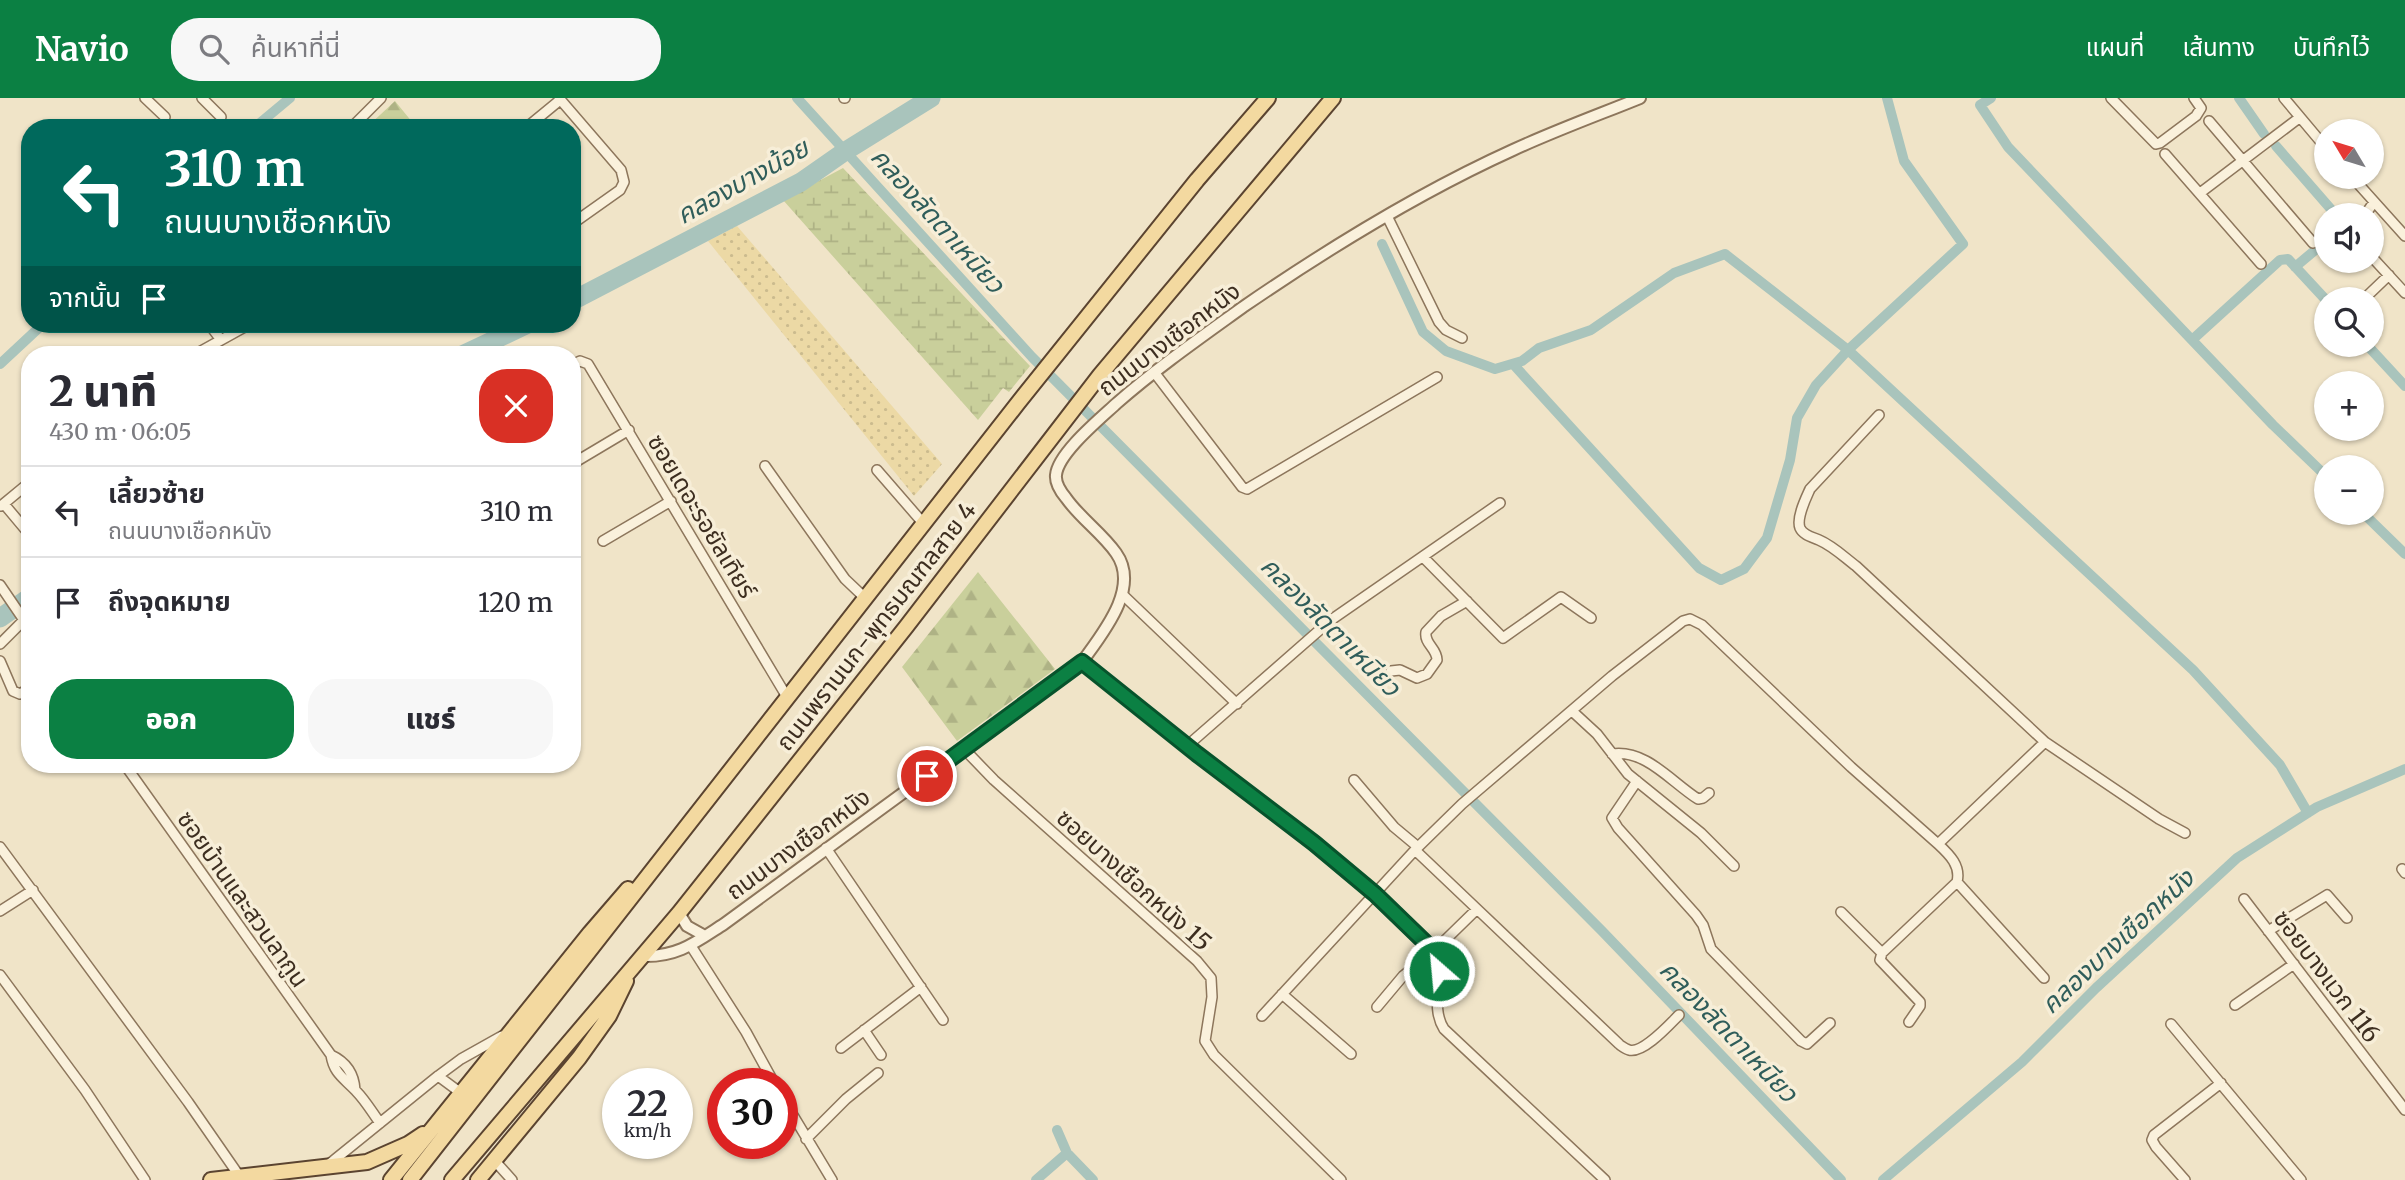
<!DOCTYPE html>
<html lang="th">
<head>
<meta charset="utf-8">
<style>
	:root { --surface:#fff; --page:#f7f7f7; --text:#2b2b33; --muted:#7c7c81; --line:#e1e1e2; --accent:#0b8043 }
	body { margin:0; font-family:Merriweather,"Noto Sans Thai",serif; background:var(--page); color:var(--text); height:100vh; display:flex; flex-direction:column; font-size:26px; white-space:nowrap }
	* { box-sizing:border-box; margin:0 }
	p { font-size:23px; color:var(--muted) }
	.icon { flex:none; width:38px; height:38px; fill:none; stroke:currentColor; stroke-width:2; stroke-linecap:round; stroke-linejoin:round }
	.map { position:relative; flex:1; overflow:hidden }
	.sheet { position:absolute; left:21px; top:248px; width:560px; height:427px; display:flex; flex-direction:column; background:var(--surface); border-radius:28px; box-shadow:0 2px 5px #0004 }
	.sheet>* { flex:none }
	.top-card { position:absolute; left:21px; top:21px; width:560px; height:214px; border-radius:28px; box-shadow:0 2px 5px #0004; background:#00695c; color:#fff; overflow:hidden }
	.needle { width:46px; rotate:308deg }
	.tools { position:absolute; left:2314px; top:21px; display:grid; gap:14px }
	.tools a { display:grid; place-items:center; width:70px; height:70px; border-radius:50%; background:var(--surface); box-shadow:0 2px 5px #0004; font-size:35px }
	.speed { position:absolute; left:602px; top:970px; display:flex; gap:14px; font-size:35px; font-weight:700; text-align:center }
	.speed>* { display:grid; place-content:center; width:91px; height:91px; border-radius:50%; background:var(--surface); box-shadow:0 2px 5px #0004; line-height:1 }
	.speed small { font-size:18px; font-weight:400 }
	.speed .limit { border:10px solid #d22; background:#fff; color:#111 }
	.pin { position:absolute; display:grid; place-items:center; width:60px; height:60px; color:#fff; margin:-30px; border:4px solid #fff; border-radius:50%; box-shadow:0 2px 7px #0007 }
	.me { position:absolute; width:77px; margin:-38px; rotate:333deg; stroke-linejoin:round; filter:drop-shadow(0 0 5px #0008) }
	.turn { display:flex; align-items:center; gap:24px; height:147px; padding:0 28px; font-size:32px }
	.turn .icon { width:91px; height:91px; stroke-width:2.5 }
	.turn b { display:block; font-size:49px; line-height:60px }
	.then { display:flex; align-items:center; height:66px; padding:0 28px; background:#0003; gap:14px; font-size:26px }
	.round { display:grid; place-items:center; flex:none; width:74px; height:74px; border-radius:28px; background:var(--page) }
	.headline { display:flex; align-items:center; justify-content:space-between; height:119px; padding:0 28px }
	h1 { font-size:42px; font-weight:800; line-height:52px }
	.cta { display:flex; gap:14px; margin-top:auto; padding:14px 28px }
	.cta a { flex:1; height:80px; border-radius:28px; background:var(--accent); color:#fff; font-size:28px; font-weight:800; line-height:80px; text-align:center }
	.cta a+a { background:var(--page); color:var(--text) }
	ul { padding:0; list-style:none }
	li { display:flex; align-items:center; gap:21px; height:91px; padding:0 28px; border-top:2px solid var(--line) }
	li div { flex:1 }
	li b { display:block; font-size:26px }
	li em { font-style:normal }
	header { display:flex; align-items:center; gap:42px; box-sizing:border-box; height:98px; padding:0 35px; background:var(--accent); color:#fff }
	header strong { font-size:33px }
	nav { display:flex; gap:38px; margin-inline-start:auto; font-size:24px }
	.search { width:490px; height:63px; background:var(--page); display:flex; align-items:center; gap:18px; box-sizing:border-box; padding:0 24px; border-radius:28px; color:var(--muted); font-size:26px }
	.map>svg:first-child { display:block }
	.forest { fill:url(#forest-firs) }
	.wetland { fill:url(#wetland-marsh) }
	.sand { fill:url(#sand-dots) }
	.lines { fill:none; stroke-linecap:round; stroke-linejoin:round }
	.canal { stroke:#a9c4bc; stroke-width:10 }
	.river { stroke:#a9c4bc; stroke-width:19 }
	.minor-casing { stroke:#8d765c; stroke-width:12 }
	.tertiary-casing { stroke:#8d765c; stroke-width:14 }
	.primary-casing { stroke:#5b4430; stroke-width:18 }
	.minor { stroke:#faf1dc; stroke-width:9 }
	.tertiary { stroke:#faf1dc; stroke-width:10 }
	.primary { stroke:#f3d9a0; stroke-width:14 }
	.route-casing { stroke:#07532c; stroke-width:18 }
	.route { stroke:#0b8043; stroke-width:12 }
	.labels { text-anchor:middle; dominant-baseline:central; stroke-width:7; stroke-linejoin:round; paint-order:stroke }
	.street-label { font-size:24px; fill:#3d2e20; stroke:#f7eed8 }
	.water-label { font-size:26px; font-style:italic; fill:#2f5d5a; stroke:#f7eed8 }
</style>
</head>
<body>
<header>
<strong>Navio</strong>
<div class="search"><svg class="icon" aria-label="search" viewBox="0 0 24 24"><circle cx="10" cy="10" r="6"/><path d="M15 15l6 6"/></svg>ค้นหาที่นี่</div>
<nav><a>แผนที่</a><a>เส้นทาง</a><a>บันทึกไว้</a></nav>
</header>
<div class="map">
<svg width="2405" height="1082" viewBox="0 0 2405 1082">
	<defs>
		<pattern id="forest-firs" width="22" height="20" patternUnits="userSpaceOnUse" patternTransform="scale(1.75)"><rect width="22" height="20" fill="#c9cf9b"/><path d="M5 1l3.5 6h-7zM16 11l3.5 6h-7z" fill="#aeb285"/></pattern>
		<pattern id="wetland-marsh" width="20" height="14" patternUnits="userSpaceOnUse" patternTransform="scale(1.75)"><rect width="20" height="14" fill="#c9cf9b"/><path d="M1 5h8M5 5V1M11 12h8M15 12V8" fill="none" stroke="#aeb285"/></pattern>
		<pattern id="sand-dots" width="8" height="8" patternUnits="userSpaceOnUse" patternTransform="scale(1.75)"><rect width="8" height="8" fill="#ecd9a5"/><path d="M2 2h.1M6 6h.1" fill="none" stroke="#cbbb8e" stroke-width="1.8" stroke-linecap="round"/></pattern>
	</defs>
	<rect width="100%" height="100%" fill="#f0e4c8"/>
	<path class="forest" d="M395,3L417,30H366Z
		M978,474L1055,571L957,643L902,569Z"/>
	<path class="wetland" d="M843,70L1030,268L1009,294L1003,290L978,322L783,102Z"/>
	<path class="sand" d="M737,128L942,366L914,398L708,143Z"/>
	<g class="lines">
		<path class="canal" d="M797,0L1032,259L1602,833L1841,1082
			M1991,0L1980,7L2008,49L2273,327L2326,378
			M2239,0L2264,36
			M254,30L290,0
			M2276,48L2336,117
			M1382,146L1423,234L1446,253L1495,271L1522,263L1539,250L1591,232L1674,175L1725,156L1848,252L2193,572L2280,667L2308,715
			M2295,169L2326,143
			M2192,242L2280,162L2288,161L2326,202
			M2367,247L2405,288
			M0,266L43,226
			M1513,266L1699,470L1721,482L1744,471L1767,440L1790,362L1797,320L1816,287L1848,252L1963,146L1904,63L1887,0
			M2363,415L2405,456
			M1057,1032L1067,1055L1093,1082
			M1036,1082L1067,1055
			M1883,1082L2022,964L2096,890L2237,760L2317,709L2405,671"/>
		<path class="river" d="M572,203L801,84L844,54L931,0
			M462,257L528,226
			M0,520L30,499"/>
		<defs>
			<path id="minor" d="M145,0L165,19
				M202,0L221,19
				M559,0L621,72L624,84L620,92L572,126
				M844,0H845
				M2111,0L2156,46L2160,45L2196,18L2201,10L2194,0
				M2284,0L2326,50
				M2209,23L2313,145
				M351,30L381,0
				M526,30L560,2
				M2165,56L2261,166
				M2352,79L2405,138
				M2200,95L2299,20
				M2365,117L2374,104
				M1387,118L1439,224L1446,232L1462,240
				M2371,158L2405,195
				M2364,201L2389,177
				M209,226L221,242
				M194,257L250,226
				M572,267L580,263L588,266L787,599
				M1154,274L1242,389L1247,391L1437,279
				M1879,317L1810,391C1806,400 1796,420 1800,430C1803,437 1812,439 1819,442C1833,448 1844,459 1856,468L2045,644L1938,746
				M572,366L629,332
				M765,368L845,481L865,500
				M877,372L923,425
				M4,406L30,437
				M1,408L30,384
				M603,443L671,403
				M1423,459L1503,540L1561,499L1591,520
				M0,487L30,531
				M1122,496L1237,606
				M0,546L24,522
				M0,563L13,593L20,596L30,590
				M1082,564L1197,656L1293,729L1375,796L1434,853C1448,875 1428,906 1444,931L1605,1082
				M1391,573L1400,572L1417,580L1427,576L1437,562C1437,550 1424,546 1426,534L1441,518L1467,503
				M1572,613L1597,636L1628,676L1701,735L1734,768
				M2045,644L2159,721L2185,735
				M1187,648L1331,522L1500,405
				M965,652L994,682L1197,863L1211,880L1212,899L1205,943L1214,957L1341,1082
				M1612,656C1646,651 1671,684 1698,701L1703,700L1709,695
				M125,667L331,957C334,976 344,980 356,993C365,1002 372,1014 380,1025
				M1354,682L1394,729L1418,749
				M1637,683L1612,720L1618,730L1696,817L1703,827L1711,851L1801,943L1807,946L1830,925
				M0,749L188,1004L240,1079
				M826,750L943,922
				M1415,752L1477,811
				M2402,771L2405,775
				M1957,784L2044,880
				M2244,801L2405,1012
				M0,813L33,792
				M1841,814L1882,855L1880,862L1920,904V908L1909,924
				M2268,833L2327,797L2347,820
				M691,848L746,934L774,985
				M0,877L85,992L145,1082
				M1282,896L1351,956
				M2235,907L2294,866
				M1377,909L1403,878L1434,853L1477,811L1619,946C1619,947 1628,952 1629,952C1643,956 1669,927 1679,917
				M1262,918L1415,752L1462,706L1612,578L1683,523L1690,521L1702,527L1851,669L1938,746C1950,757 1961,768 1957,784L1882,855
				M2171,926L2301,1082
				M864,932L881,957
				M841,950L921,889
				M331,957C346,964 354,976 355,992
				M438,978L461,995
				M782,999L832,1082
				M806,1041L846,1001L878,975
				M494,1062L512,1082
				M328,1067L438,978L461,961L502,938
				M2185,1082L2156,1049L2152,1042L2154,1037L2221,985"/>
			<path id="tertiary" d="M679,815L687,828L705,838
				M643,858C678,859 696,844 724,826L1082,564C1102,536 1141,490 1116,455C1102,435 1080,420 1066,400C1061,394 1055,386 1056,377C1058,355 1101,320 1117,305C1157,270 1200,240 1243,209C1329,150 1418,95 1513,52C1554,33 1598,17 1640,0"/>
			<path id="primary" d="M211,1082L367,1064L408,1046L423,1036
				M391,1082L590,835L628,791
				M410,1082L1018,305L1197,82L1268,0
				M452,1082L679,815L906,529L1100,277L1333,0
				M478,1082L579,960L609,918L626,883"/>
		</defs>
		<use href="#minor" class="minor-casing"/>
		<use href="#tertiary" class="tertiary-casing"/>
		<use href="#primary" class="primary-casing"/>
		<use href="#minor" class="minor"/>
		<use href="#tertiary" class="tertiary"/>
		<use href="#primary" class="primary"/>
	</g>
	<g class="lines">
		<defs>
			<path id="route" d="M927,678L1082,564L1197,656L1314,745L1375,796L1434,853L1440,862L1439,873"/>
		</defs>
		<use href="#route" class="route-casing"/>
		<use href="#route" class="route"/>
	</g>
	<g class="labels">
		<g class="street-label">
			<text transform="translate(1169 241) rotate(-37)">ถนนบางเชือกหนัง</text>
			<text transform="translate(702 418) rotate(59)">ซอยเดอะรอยัลเทียร์</text>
			<text transform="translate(876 528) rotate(-52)">ถนนพรานนก-พุทธมณฑลสาย 4</text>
			<text transform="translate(798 746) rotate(-36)">ถนนบางเชือกหนัง</text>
			<text transform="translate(1134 782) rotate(42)">ซอยบางเชือกหนัง 15</text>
			<text transform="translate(243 801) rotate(55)">ซอยบ้านและสวนลากูน</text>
			<text transform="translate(2327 878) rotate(53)">ซอยบางแวก 116</text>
		</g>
		<g class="water-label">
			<text transform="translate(742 83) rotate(-29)">คลองบางน้อย</text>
			<text transform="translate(938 122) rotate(48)">คลองลัดตาเหนียว</text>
			<text transform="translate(1331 528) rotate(45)">คลองลัดตาเหนียว</text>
			<text transform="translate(2117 843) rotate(-43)">คลองบางเชือกหนัง</text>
			<text transform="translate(1729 933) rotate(46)">คลองลัดตาเหนียว</text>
		</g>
	</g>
</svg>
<div class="tools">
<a><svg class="needle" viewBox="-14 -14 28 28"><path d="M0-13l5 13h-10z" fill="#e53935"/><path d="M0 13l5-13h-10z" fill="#7c7c81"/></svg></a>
<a><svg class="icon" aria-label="sound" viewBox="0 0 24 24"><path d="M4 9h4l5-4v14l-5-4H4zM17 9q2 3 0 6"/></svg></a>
<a><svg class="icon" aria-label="search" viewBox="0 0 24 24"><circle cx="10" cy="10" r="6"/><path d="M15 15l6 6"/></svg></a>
<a>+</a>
<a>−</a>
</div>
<div class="speed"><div>22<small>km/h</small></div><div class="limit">30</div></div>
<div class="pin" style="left:927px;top:678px;background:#d93025"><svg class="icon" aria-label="arrive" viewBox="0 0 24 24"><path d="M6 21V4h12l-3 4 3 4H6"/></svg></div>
<svg class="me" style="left:1439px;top:873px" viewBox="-20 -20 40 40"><circle r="17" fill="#0b8043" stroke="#fff" stroke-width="3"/><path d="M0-11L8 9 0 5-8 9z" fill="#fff"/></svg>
<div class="top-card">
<div class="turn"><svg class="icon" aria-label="left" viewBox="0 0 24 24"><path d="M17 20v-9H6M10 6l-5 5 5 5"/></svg><div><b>310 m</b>ถนนบางเชือกหนัง</div></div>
<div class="then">จากนั้น<svg class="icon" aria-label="arrive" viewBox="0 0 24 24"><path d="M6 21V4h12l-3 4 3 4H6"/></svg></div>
</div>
<section class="sheet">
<div class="headline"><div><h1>2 นาที</h1><p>430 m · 06:05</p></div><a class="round" style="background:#d93025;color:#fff"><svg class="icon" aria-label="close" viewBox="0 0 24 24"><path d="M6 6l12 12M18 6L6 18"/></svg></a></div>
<ul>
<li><svg class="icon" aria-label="left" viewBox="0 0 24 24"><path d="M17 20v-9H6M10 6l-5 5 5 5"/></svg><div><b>เลี้ยวซ้าย</b><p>ถนนบางเชือกหนัง</p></div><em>310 m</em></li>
<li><svg class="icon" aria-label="arrive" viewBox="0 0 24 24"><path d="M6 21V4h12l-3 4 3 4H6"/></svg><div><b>ถึงจุดหมาย</b></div><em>120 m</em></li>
</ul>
<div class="cta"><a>ออก</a><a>แชร์</a></div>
</section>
</div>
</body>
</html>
